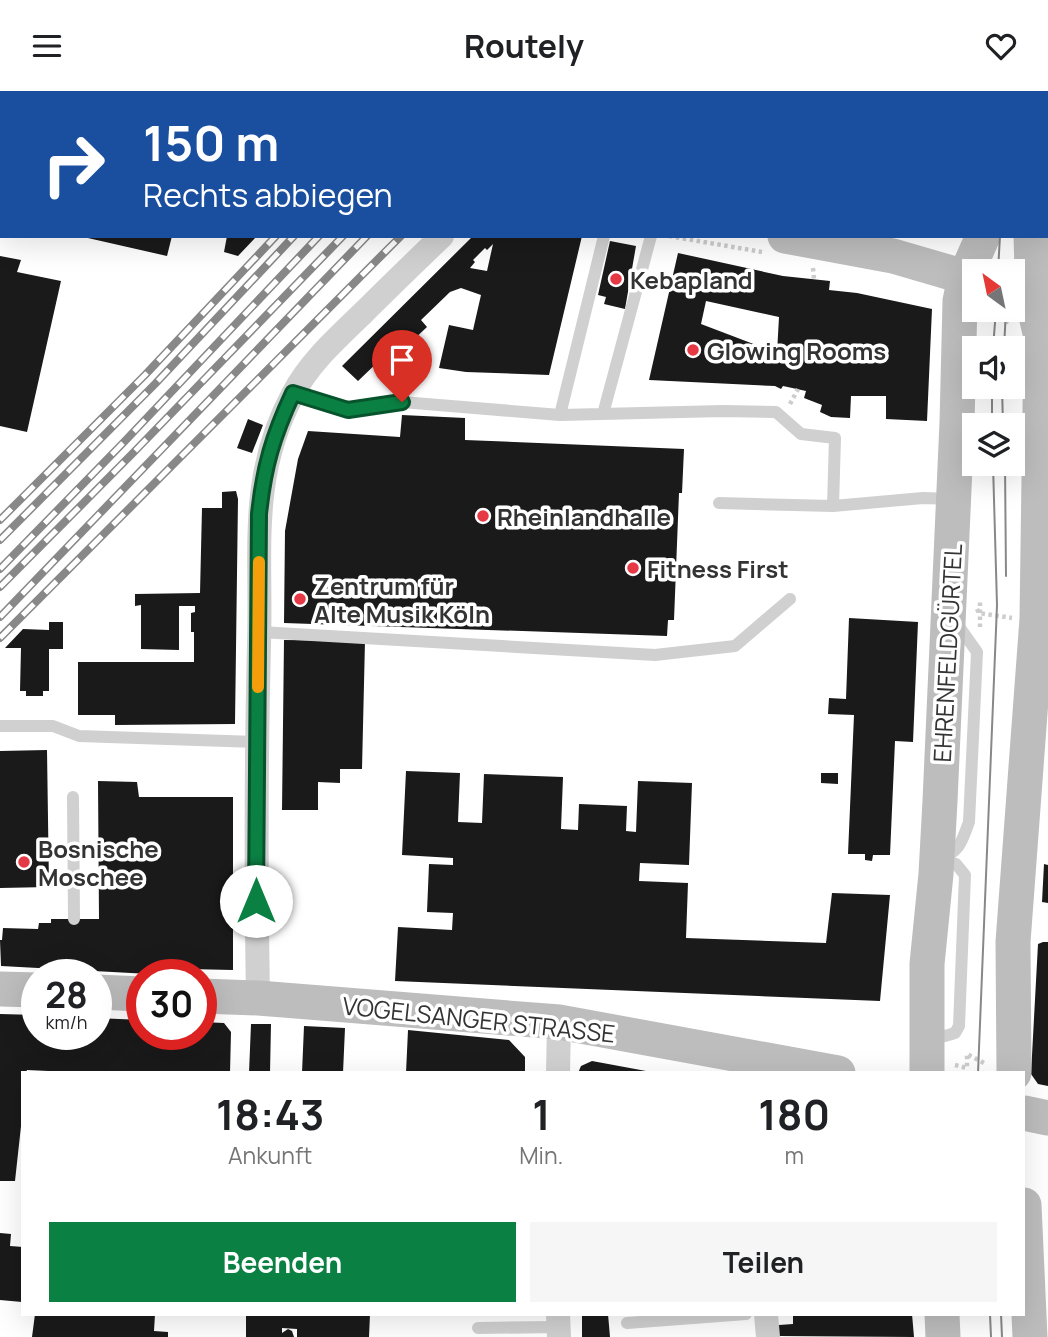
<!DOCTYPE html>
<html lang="de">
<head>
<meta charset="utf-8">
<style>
	:root { --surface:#fff; --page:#f6f6f6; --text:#202124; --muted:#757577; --accent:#0b8043 }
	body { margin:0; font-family:Manrope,sans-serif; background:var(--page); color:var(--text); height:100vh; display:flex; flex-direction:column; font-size:26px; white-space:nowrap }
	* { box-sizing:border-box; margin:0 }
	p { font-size:23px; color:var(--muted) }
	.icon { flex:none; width:38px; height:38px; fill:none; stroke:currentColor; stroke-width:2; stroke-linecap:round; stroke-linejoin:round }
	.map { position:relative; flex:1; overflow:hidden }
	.details { position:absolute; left:21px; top:980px; width:1004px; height:245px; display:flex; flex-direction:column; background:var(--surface); border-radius:0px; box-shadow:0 7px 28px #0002 }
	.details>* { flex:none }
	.top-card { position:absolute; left:0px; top:0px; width:1048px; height:147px; box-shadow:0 7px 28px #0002; background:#1a4fa0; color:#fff; overflow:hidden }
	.needle { width:46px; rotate:327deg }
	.fabs { position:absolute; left:962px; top:168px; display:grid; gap:14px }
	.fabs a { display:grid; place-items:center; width:63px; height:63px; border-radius:0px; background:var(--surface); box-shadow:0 7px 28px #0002; font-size:35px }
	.speed { position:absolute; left:21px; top:868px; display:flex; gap:14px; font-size:35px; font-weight:700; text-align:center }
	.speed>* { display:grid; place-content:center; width:91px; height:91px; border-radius:50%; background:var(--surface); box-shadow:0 7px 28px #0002; line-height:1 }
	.speed small { font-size:18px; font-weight:400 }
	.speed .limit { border:10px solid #d22; background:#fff; color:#111 }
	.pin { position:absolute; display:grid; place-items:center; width:60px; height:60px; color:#fff; margin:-72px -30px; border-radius:50% 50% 50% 0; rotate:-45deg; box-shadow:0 0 7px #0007 }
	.pin .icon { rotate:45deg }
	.me { position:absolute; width:77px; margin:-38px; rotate:0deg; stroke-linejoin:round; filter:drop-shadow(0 0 5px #0008) }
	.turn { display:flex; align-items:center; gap:24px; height:147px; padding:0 28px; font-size:32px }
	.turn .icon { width:91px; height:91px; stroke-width:2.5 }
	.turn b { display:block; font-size:49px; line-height:60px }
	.eta { display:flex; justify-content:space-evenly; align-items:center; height:119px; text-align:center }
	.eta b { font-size:42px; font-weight:700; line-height:49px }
	.cta { display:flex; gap:14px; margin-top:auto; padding:14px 28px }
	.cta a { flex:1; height:80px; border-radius:0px; background:var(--accent); color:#fff; font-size:28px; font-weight:700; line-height:80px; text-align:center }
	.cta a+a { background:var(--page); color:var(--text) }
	header { display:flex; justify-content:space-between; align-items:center; height:91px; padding:0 28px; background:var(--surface); font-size:32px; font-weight:700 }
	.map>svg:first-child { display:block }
	.building { fill:#1a1a1a; fill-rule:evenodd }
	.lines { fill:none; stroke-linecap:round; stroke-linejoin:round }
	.path { stroke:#cdcdcd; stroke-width:4.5; stroke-dasharray:3.5 3.5; stroke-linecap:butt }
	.lane { stroke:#d0d0d0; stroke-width:12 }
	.street { stroke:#d0d0d0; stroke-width:24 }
	.secondary { stroke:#bdbdbd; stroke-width:35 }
	.tram { stroke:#888; stroke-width:2 }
	.rail-casing { stroke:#888; stroke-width:8 }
	.rail { stroke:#fff; stroke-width:5; stroke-dasharray:16; stroke-linecap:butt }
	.route-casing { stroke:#07532c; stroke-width:18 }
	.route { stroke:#0b8043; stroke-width:12 }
	.slow { stroke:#f59e0b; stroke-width:12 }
	.poi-dot { fill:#e63946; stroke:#fff; stroke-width:2.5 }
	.labels { text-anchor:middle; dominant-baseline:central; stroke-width:7; stroke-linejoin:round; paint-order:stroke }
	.poi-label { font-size:24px; font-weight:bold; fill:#333; stroke:#fff; text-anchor:start }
	.street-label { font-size:24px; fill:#333; stroke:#fff }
</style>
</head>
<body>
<header><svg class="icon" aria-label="menu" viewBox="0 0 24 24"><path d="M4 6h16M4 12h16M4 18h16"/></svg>Routely<svg class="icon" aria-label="heart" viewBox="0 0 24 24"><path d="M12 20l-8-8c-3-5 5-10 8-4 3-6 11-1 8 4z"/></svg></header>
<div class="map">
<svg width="1048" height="1246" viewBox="0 0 1048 1246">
	<rect width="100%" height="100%" fill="#fff"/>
	<path class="building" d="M79,145H172L167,165Z
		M227,145H257L238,165L224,161Z
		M473,145H582L549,284L466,281L439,277L449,234L473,239L481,204L461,197L450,201L421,229L427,236L410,252L404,246L358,290L342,275ZM493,153L487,180L470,177L475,171L473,169L485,157L487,159Z
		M610,150L636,155L625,218L604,213L606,206L598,204Z
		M678,162L783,185L830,190L829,199L857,202L932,218L927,330L886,328V305H851L850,327L831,326L820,321L822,314L804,307L806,300L783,295L781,298L775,295L649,289ZM706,210L779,226L777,262L701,233Z
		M0,165L21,169L17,181L61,190L27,341L0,335Z
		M402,324L465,327V349L684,358L682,402H679L674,529H668L667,545L284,532L285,440L298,368L308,340L400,346Z
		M248,328L263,334L252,362L237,357Z
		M236,400L238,408L235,633L115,634V624H78V571H194V541H191V522L195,521V515H179V559L141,558V514L135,515V503L200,502L202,417H222V401Z
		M849,527L918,531L913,651L895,650L890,764H873L872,770L865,769V763H848L854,624L828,623L829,607L846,608Z
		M49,531H63V558H49V600H43V605H26V600H20L21,557H5L23,538L49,539Z
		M284,549L365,550L362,678H340V692L318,691V719H282Z
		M47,659L49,796L0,797V660Z
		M406,680L460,682L458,731L482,732L484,683L563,686L561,738L578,739L579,713L627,715L626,740L636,741L638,690L692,692L689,774L640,772L639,790L688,792L686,847L826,852L832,802L890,804L880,910L395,890L398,836L452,839L453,822L427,821L429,773L453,774V767L402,764Z
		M821,682H838V693L821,692Z
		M98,690L137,691L139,706H233V879L188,878V884H168L1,875L0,849H2L3,837L38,838L39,832H51V828H99Z
		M1044,773L1048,774V812L1042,811Z
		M1043,851H1048V995L1038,993L1031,983L1038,853Z
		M0,923L37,924V943H96V927L142,929V943H201V931L224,932L231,941L230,982H91L27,979L26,982H23V1017L15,1090H0Z
		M251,933H271L270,982H249Z
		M304,935L345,937L343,982H302Z
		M408,939L509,949L525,966V982H406Z
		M592,970L646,980V982H578L581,975Z
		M0,1142L11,1143L10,1155L23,1156L22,1211L0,1209Z
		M35,1223H155L154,1240L168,1241V1246H32Z
		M246,1223H370L369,1246H297V1238L282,1237V1242L288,1238L292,1240L294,1246H246Z
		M582,1223H608L610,1246H582Z
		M793,1223H912L914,1246L779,1245V1234L793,1233Z"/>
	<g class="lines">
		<path class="path" d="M11,0L19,2
			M212,0L220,2
			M582,2L584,0
			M1047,24L1048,51
			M669,145L762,161
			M813,177L814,189
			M986,222L1011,232
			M790,313L798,298
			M977,518L979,522L1012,527
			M980,536V508
			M955,974L967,977V963L986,973"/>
		<path class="lane" d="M293,302L348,319L402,311L560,324L723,320L776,321L801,343L835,347L833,415
			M603,323L651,145
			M560,324L604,145
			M719,412L833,415L923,407L953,408
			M260,541L655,564L735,555L790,508
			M0,635H53L79,645L257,651
			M73,706L74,828
			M940,767C960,761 962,750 969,731L977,561L955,530
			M73,884V880
			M929,943L945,945L955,942L959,935L965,784L956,773L941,769
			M627,1232L746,1223
			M478,1237L558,1236"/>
		<path class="street" d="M147,2V0
			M394,2L396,0
			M258,907C256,788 256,670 259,552C262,462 248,386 293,303C309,272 337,247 362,223C388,197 415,171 442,145
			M558,982L559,931
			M558,1223L559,1246
			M766,1223L768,1246"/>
		<path class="secondary" d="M118,0L126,2
			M986,0V2
			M1029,0V2
			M785,145L893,165L965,186
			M0,898L37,899
			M96,901L142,903
			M201,905L258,907L559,931L838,982
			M927,982V873L936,783L940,710L957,332L960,210L965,186L983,145
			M1014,982L1013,851L1037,528L1041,246L1033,212L1031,145
			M1024,1022L1048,1027
			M1024,1114L1030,1246
			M942,1223L943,1246"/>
		<path class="tram" d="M1001,0V2
			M1012,0V2
			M998,180L1000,145
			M993,257L996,219
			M1004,257L1006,219
			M1002,296L1003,334
			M992,334V296
			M1005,373L1006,485
			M978,982L997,514L993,373
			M990,1223L991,1246
			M1001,1223L1002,1246"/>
		<defs>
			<path id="rail" d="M411,2L412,0
				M427,2L429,0
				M451,2L452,0
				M484,2L486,0
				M507,2L509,0
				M552,2L554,0
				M0,429L145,284L276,145
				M0,449L155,293L294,145
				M0,478L124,351L319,145
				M0,496L133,362L343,145
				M0,526L367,145
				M0,547L401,145"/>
		</defs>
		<use href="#rail" class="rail-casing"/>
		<use href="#rail" class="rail"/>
	</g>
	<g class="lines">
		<defs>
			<path id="route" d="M256,810L259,423C264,375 273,345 293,302L348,319L402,311"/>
		</defs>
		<use href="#route" class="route-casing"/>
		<use href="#route" class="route"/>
		<path class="slow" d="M258,596L259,471"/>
	</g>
	<g class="poi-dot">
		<circle cx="616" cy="188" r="7"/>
		<circle cx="693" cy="259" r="7"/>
		<circle cx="483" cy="425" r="7"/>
		<circle cx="633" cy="477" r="7"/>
		<circle cx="300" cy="508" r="7"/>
		<circle cx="24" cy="771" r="7"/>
	</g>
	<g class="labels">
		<g class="poi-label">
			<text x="630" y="188">Kebapland</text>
			<text x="707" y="259">Glowing Rooms</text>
			<text x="497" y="425">Rheinlandhalle</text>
			<text x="647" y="477">Fitness First</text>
			<text x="314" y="494">Zentrum für<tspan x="314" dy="28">Alte Musik Köln</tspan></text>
			<text x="38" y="757">Bosnische<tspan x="38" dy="28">Moschee</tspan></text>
		</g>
		<g class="street-label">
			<text transform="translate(947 562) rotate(-87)">EHRENFELDGÜRTEL</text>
			<text transform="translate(479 928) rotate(6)">VOGELSANGER STRASSE</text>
		</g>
	</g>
</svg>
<div class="fabs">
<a><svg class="needle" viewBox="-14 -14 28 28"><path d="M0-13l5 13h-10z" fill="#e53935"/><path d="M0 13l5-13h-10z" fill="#757577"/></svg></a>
<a><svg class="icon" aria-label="sound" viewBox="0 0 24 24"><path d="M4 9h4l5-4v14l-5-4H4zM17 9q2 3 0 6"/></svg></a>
<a><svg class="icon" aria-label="layers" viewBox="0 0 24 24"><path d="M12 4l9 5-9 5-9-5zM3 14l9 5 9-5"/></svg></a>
</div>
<div class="speed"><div>28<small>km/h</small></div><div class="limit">30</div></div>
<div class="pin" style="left:402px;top:311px;background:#d93025"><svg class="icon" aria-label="arrive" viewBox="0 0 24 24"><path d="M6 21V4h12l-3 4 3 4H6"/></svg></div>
<svg class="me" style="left:256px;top:810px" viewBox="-20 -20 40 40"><circle r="19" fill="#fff"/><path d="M0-13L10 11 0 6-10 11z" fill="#0b8043"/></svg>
<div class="top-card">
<div class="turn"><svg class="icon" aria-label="right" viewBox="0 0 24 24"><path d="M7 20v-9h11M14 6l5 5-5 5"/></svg><div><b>150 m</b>Rechts abbiegen</div></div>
</div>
<section class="details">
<div class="eta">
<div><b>18:43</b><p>Ankunft</p></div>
<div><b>1</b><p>Min.</p></div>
<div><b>180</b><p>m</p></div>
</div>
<div class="cta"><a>Beenden</a><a>Teilen</a></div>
</section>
</div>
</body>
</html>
